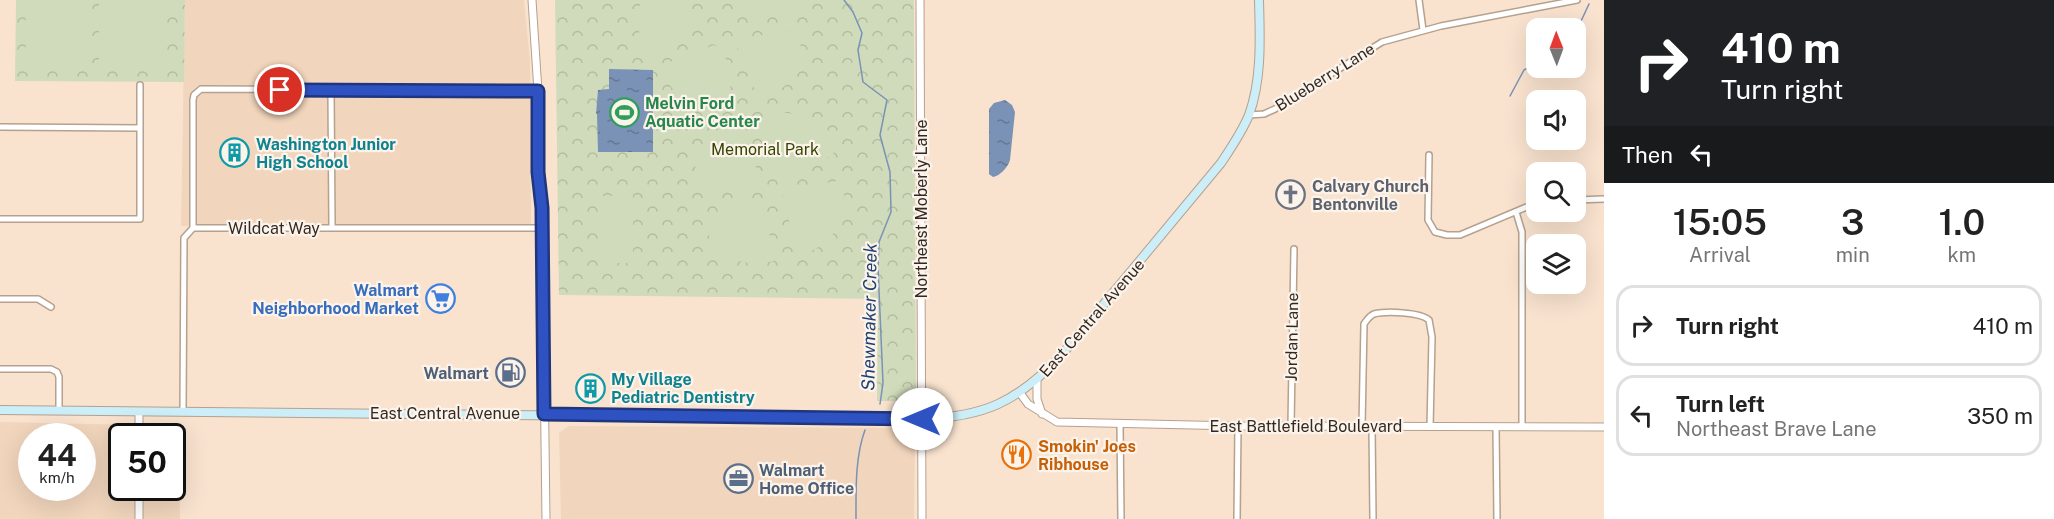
<!DOCTYPE html>
<html lang="en">
<head>
<meta charset="utf-8">
<style>
	:root { --surface:#fff; --page:#f2f2f2; --text:#222; --muted:#767676; --line:#e0e0e0 }
	body { margin:0; font-family:"Public Sans",sans-serif; background:var(--page); color:var(--text); height:100vh; display:flex; flex-direction:column; font-size:22px; white-space:nowrap }
	* { box-sizing:border-box; margin:0 }
	p { font-size:20px; color:var(--muted) }
	.icon { flex:none; width:33px; height:33px; fill:none; stroke:currentColor; stroke-width:2; stroke-linecap:round; stroke-linejoin:round }
	.map { position:relative; flex:1; overflow:hidden }
	.panel { display:flex; flex-direction:column; background:var(--surface); width:450px }
	.panel>* { flex:none }
	.guide { background:#202124; color:#fff; overflow:hidden }
	.needle { width:39px; rotate:359deg }
	.controls { position:absolute; left:1526px; top:18px; display:grid; gap:12px }
	.controls a { display:grid; place-items:center; width:60px; height:60px; border-radius:12px; background:var(--surface); box-shadow:0 6px 24px #0002; font-size:30px }
	.speed { position:absolute; left:18px; top:423px; display:flex; gap:12px; font-size:30px; font-weight:700; text-align:center }
	.speed>* { display:grid; place-content:center; width:78px; height:78px; border-radius:50%; background:var(--surface); box-shadow:0 6px 24px #0002; line-height:1 }
	.speed small { font-size:15px; font-weight:400 }
	.speed .limit { border:3px solid #111; border-radius:9px; background:#fff; color:#111 }
	.pin { position:absolute; display:grid; place-items:center; width:51px; height:51px; color:#fff; margin:-26px; border:3px solid #fff; border-radius:50%; box-shadow:0 2px 6px #0007 }
	.me { position:absolute; width:66px; margin:-33px; rotate:270deg; stroke-linejoin:round; filter:drop-shadow(0 0 4px #0008) }
	.turn { display:flex; align-items:center; gap:21px; height:126px; padding:0 18px; font-size:27px }
	.turn .icon { width:78px; height:78px; stroke-width:2.5 }
	.turn b { display:block; font-size:42px; line-height:51px }
	.then { display:flex; align-items:center; height:57px; padding:0 18px; background:#0003; gap:12px; font-size:22px }
	.eta { display:flex; justify-content:space-evenly; align-items:center; height:102px; text-align:center }
	.eta b { font-size:36px; font-weight:600; line-height:42px }
	ul { padding:0; list-style:none }
	li { display:flex; align-items:center; gap:18px; height:81px; margin:0 12px 9px; padding:0 6px; border:3px solid var(--line); border-radius:18px }
	li div { flex:1 }
	li b { display:block; font-size:22px }
	li em { font-style:normal }
	main { display:flex; flex:1; min-height:0 }
	.map>svg:first-child { display:block }
	.built { fill:#f1d5bc; fill-rule:evenodd }
	.park { fill:url(#park-crowns) }
	.garden { fill:#d0dbbb }
	.water { fill:url(#water-ripples) }
	.lines { fill:none; stroke-linecap:round; stroke-linejoin:round }
	.stream { stroke:#7a92b5; stroke-width:1.5 }
	.minor-casing { stroke:#b5a18e; stroke-width:8 }
	.tertiary-casing { stroke:#b5a18e; stroke-width:9 }
	.secondary-casing { stroke:#b5a18e; stroke-width:10 }
	.minor { stroke:#fff; stroke-width:5 }
	.tertiary { stroke:#fff; stroke-width:7 }
	.secondary { stroke:#cbeef8; stroke-width:8 }
	.route-casing { stroke:#1f357e; stroke-width:15 }
	.route { stroke:#2f52c2; stroke-width:10 }
	.labels { text-anchor:middle; dominant-baseline:central; stroke-width:4.5; stroke-linejoin:round; paint-order:stroke }
	.street-label { font-size:16px; fill:#322922; stroke:#fcf3eb }
	.leisure-label { font-size:16px; font-weight:bold; fill:#27864d; stroke:#fcf3eb; text-anchor:start }
	.culture-label { font-size:16px; font-weight:bold; fill:#0d838f; stroke:#fcf3eb; text-anchor:start }
	.park-label { font-size:16px; fill:#364602; stroke:#fcf3eb }
	.worship-label { font-size:16px; font-weight:bold; fill:#5b616d; stroke:#fcf3eb; text-anchor:start }
	.shop-label { font-size:16px; font-weight:bold; fill:#366cbe; stroke:#fcf3eb; text-anchor:end }
	.service-label { font-size:16px; font-weight:bold; fill:#4e5e75; stroke:#fcf3eb; text-anchor:end }
	.food-label { font-size:16px; font-weight:bold; fill:#c56008; stroke:#fcf3eb; text-anchor:start }
	.water-label { font-size:18px; font-style:italic; fill:#224271; stroke:#fcf3eb }
</style>
</head>
<body>
<main>
<div class="map">
<svg width="1604" height="519" viewBox="0 0 1604 519">
	<defs>
		<pattern id="park-crowns" width="20" height="18" patternUnits="userSpaceOnUse" patternTransform="scale(1.5)"><rect width="20" height="18" fill="#d0dbbb"/><path d="M2 6a3 3 0 1 1 6 0M12 15a3 3 0 1 1 6 0" fill="none" stroke="#b3bca0"/></pattern>
		<pattern id="water-ripples" width="26" height="14" patternUnits="userSpaceOnUse" patternTransform="scale(1.5)"><rect width="26" height="14" fill="#7a92b5"/><path d="M2 4q2-2 4 0t4 0M15 11q2-2 4 0t4 0" fill="none" stroke="#657793"/></pattern>
	</defs>
	<rect width="100%" height="100%" fill="#f9e3cf"/>
	<path class="built" d="M185,0H524L530,62L531,224L181,226Z
		M0,422L179,426L180,519H0ZM32,436H82V488H32ZM122,436H172V488H122Z
		M568,426L903,428L915,439L914,519H561L559,433Z"/>
	<path class="park" d="M16,0H185L184,82L15,81Z
		M555,0H914L916,395L914,401H877L878,299L559,295Z"/>
	<path class="garden" d="M26,0H91V65L26,66Z
		M99,0H163L164,64H99Z
		M641,0H682L697,17V27L682,40L650,57C637,39 636,21 641,0Z
		M746,0H808V14L764,15L749,13L745,5Z
		M799,29C805,65 795,88 759,100L737,46L743,38Z
		M714,45L724,51L728,68L733,107C698,113 670,101 662,65Z
		M775,112C806,112 822,126 834,154C818,162 789,180 773,174L767,153L763,115Z
		M736,121C745,139 763,163 754,183L733,189L697,193C690,158 702,134 736,121Z
		M842,180C847,204 843,232 820,246C815,250 808,252 802,254L781,200L785,191Z
		M602,196H633V263H602Z
		M755,199L764,205L774,261C737,270 713,253 701,218Z"/>
	<path class="water" d="M609,69L653,70V152H598L597,114H596L598,90L609,89Z
		M1005,100L1012,105L1015,112L1010,160C1008,167 1000,176 993,177L989,174V109L994,103Z"/>
	<g class="lines">
		<path class="stream" d="M844,0L853,12L862,33L858,50L863,82L887,100L880,135L890,172L891,212L879,242L878,267L883,383L880,404
			M1575,34L1589,4
			M1510,96L1524,70L1536,63
			M856,519C856,490 855,457 865,430"/>
		<defs>
			<path id="minor" d="M1419,0L1423,30
				M331,90L332,228
				M1249,115L1264,114L1275,109L1382,42L1441,26L1577,0
				M0,127L140,128
				M1429,155L1428,220L1435,232L1447,235H1460L1536,203
				M1575,200L1604,199
				M1516,212L1522,232V426
				M0,219H140V85
				M193,228V100L194,95L201,89L538,91
				M0,299H38L51,307
				M0,369H51L57,372L59,377V411
				M183,411L184,238L193,228H542
				M1120,424L1121,519
				M1291,425L1294,249
				M1362,426L1364,324C1367,320 1369,316 1374,314C1386,311 1420,312 1429,320L1432,337L1430,427
				M1372,427L1373,519
				M1496,427L1497,519
				M1237,519L1238,426"/>
			<path id="tertiary" d="M532,0L538,91V172L542,208L546,519
				M920,0L922,519
				M1037,381V399L1042,414
				M1020,393L1028,404L1057,422L1238,426L1604,427
				M139,436V412
				M139,519V488"/>
			<path id="secondary" d="M0,410L922,419C984,417 1016,402 1059,358L1221,163C1231,148 1242,132 1249,115C1262,79 1260,38 1259,0"/>
		</defs>
		<use href="#minor" class="minor-casing"/>
		<use href="#tertiary" class="tertiary-casing"/>
		<use href="#secondary" class="secondary-casing"/>
		<use href="#minor" class="minor"/>
		<use href="#tertiary" class="tertiary"/>
		<use href="#secondary" class="secondary"/>
	</g>
	<g class="lines">
		<defs>
			<path id="route" d="M280,90L538,91V172L542,208L544,414L922,419"/>
		</defs>
		<use href="#route" class="route-casing"/>
		<use href="#route" class="route"/>
	</g>
	<defs>
		<symbol id="stadium-ring" viewBox="-11 -11 22 22"><circle r="9.5" fill="#fcf3eb" stroke="#2e9e5b" stroke-width="1.5"/><path d="M0-5a6.5 5 0 1 0 0 10a6.5 5 0 1 0 0-10ZM-3.5-1.8h7v3.6h-7Z" fill="#2e9e5b"/></symbol>
		<symbol id="building-ring" viewBox="-11 -11 22 22"><circle r="9.5" fill="#fcf3eb" stroke="#0f9aa8" stroke-width="1.5"/><path d="M-4-6H4V6H1V3H-1V6H-4ZM-2.5-4.3h1.7v1.8h-1.7ZM.8-4.3h1.7v1.8H.8ZM-2.5-1h1.7V.8h-1.7ZM.8-1h1.7V.8H.8Z" fill="#0f9aa8"/></symbol>
		<symbol id="church-ring" viewBox="-11 -11 22 22"><circle r="9.5" fill="#fcf3eb" stroke="#6b7280" stroke-width="1.5"/><path d="M-1.2-6h2.4v3.5h3.3v2.4h-3.3V6h-2.4V-.1h-3.3v-2.4h3.3Z" fill="#6b7280"/></symbol>
		<symbol id="supermarket-ring" viewBox="-11 -11 22 22"><circle r="9.5" fill="#fcf3eb" stroke="#3f7fe0" stroke-width="1.5"/><path d="M-6-5.5h2.5l.6 2H6L4.5 2H-2.5L-4.4-4H-6ZM-1.5 3.2a1.3 1.3 0 1 0 .1 0ZM3 3.2a1.3 1.3 0 1 0 .1 0Z" fill="#3f7fe0"/></symbol>
		<symbol id="fuel-ring" viewBox="-11 -11 22 22"><circle r="9.5" fill="#fcf3eb" stroke="#5c6f8a" stroke-width="1.5"/><path d="M-5.5-6h7V0h2V4h1.3V-2.5L3-4.5l.8-.8L6-3V5H2.5V1h-1V6h-7ZM-4.2-4.7v3.2H.2V-4.7Z" fill="#5c6f8a"/></symbol>
		<symbol id="restaurant-ring" viewBox="-11 -11 22 22"><circle r="9.5" fill="#fcf3eb" stroke="#e8710a" stroke-width="1.5"/><path d="M-5-6h1v4h1v-4h1v4h1v-4h1v5L-1.5 .5V6h-2V.5L-5-1ZM5-6V6H3V1.5H1.5Q1.5-4 5-6Z" fill="#e8710a"/></symbol>
		<symbol id="office-ring" viewBox="-11 -11 22 22"><circle r="9.5" fill="#fcf3eb" stroke="#5c6f8a" stroke-width="1.5"/><path d="M-6-3h4V-5.5h4V-3h4V5H-6ZM-1-4.5V-3h2v-1.5ZM-6 0V1H6V0Z" fill="#5c6f8a"/></symbol>
	</defs>
	<g fill-rule="evenodd">
		<use href="#stadium-ring" x="608" y="96" width="33" height="33"/>
		<use href="#building-ring" x="218" y="136" width="33" height="33"/>
		<use href="#church-ring" x="1274" y="178" width="33" height="33"/>
		<use href="#supermarket-ring" x="424" y="282" width="33" height="33"/>
		<use href="#fuel-ring" x="494" y="356" width="33" height="33"/>
		<use href="#building-ring" x="574" y="372" width="33" height="33"/>
		<use href="#restaurant-ring" x="1000" y="438" width="33" height="33"/>
		<use href="#office-ring" x="722" y="462" width="33" height="33"/>
	</g>
	<g class="labels">
		<g class="street-label">
			<text transform="translate(1325 77) rotate(-32)">Blueberry Lane</text>
			<text transform="translate(921 209) rotate(-90)">Northeast Moberly Lane</text>
			<text x="274" y="228">Wildcat Way</text>
			<text transform="translate(1092 318) rotate(-49)">East Central Avenue</text>
			<text transform="translate(1292 337) rotate(-89)">Jordan Lane</text>
			<text x="445" y="413">East Central Avenue</text>
			<text x="1306" y="426">East Battlefield Boulevard</text>
		</g>
		<g class="leisure-label">
			<text x="645" y="103">Melvin Ford<tspan x="645" dy="18">Aquatic Center</tspan></text>
		</g>
		<g class="culture-label">
			<text x="256" y="144">Washington Junior<tspan x="256" dy="18">High School</tspan></text>
			<text x="611" y="379">My Village<tspan x="611" dy="18">Pediatric Dentistry</tspan></text>
		</g>
		<g class="park-label">
			<text x="765" y="149">Memorial Park</text>
		</g>
		<g class="worship-label">
			<text x="1312" y="186">Calvary Church<tspan x="1312" dy="18">Bentonville</tspan></text>
		</g>
		<g class="shop-label">
			<text x="419" y="290">Walmart<tspan x="419" dy="18">Neighborhood Market</tspan></text>
		</g>
		<g class="service-label">
			<text x="489" y="373">Walmart</text>
			<text x="759" y="470" text-anchor="start">Walmart<tspan x="759" dy="18">Home Office</tspan></text>
		</g>
		<g class="food-label">
			<text x="1038" y="446">Smokin' Joes<tspan x="1038" dy="18">Ribhouse</tspan></text>
		</g>
		<g class="water-label">
			<text transform="translate(869 317) rotate(-89)">Shewmaker Creek</text>
		</g>
	</g>
</svg>
<div class="controls">
<a><svg class="needle" viewBox="-14 -14 28 28"><path d="M0-13l5 13h-10z" fill="#e53935"/><path d="M0 13l5-13h-10z" fill="#767676"/></svg></a>
<a><svg class="icon" aria-label="sound" viewBox="0 0 24 24"><path d="M4 9h4l5-4v14l-5-4H4zM17 9q2 3 0 6"/></svg></a>
<a><svg class="icon" aria-label="search" viewBox="0 0 24 24"><circle cx="10" cy="10" r="6"/><path d="M15 15l6 6"/></svg></a>
<a><svg class="icon" aria-label="layers" viewBox="0 0 24 24"><path d="M12 4l9 5-9 5-9-5zM3 14l9 5 9-5"/></svg></a>
</div>
<div class="speed"><div>44<small>km/h</small></div><div class="limit">50</div></div>
<div class="pin" style="left:280px;top:90px;background:#d93025"><svg class="icon" aria-label="arrive" viewBox="0 0 24 24"><path d="M6 21V4h12l-3 4 3 4H6"/></svg></div>
<svg class="me" style="left:922px;top:419px" viewBox="-20 -20 40 40"><circle r="19" fill="#fff"/><path d="M0-13L10 11 0 6-10 11z" fill="#2f52c2"/></svg>
</div>
<section class="panel">
<div class="guide">
<div class="turn"><svg class="icon" aria-label="right" viewBox="0 0 24 24"><path d="M7 20v-9h11M14 6l5 5-5 5"/></svg><div><b>410 m</b>Turn right</div></div>
<div class="then">Then<svg class="icon" aria-label="left" viewBox="0 0 24 24"><path d="M17 20v-9H6M10 6l-5 5 5 5"/></svg></div>
</div>
<div class="eta">
<div><b>15:05</b><p>Arrival</p></div>
<div><b>3</b><p>min</p></div>
<div><b>1.0</b><p>km</p></div>
</div>
<ul>
<li><svg class="icon" aria-label="right" viewBox="0 0 24 24"><path d="M7 20v-9h11M14 6l5 5-5 5"/></svg><div><b>Turn right</b></div><em>410 m</em></li>
<li><svg class="icon" aria-label="left" viewBox="0 0 24 24"><path d="M17 20v-9H6M10 6l-5 5 5 5"/></svg><div><b>Turn left</b><p>Northeast Brave Lane</p></div><em>350 m</em></li>
</ul>
</section>
</main>
</body>
</html>
